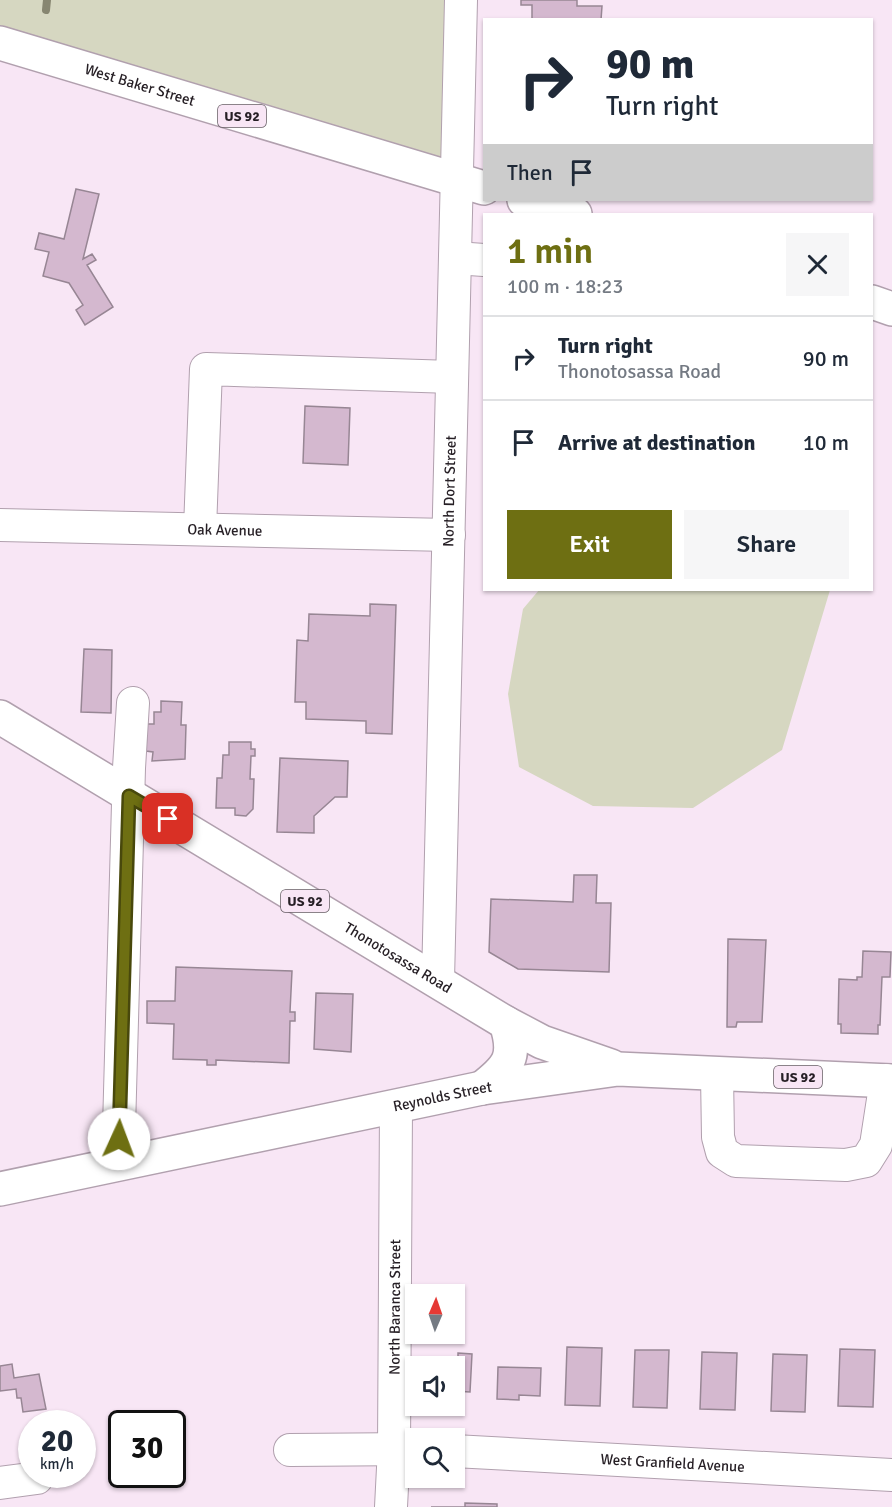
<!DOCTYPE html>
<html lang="en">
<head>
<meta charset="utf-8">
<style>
	:root { --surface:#fff; --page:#f6f6f7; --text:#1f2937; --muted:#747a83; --line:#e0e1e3; --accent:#6e6f12 }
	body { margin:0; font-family:Signika,sans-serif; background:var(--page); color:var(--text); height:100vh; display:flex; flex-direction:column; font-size:22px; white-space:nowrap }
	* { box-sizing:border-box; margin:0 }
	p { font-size:20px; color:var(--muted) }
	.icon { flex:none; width:33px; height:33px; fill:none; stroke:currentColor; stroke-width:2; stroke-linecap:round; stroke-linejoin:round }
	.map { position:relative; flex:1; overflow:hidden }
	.side { position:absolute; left:483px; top:213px; width:390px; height:378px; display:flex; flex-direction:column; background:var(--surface); border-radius:0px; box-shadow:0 2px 4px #0004 }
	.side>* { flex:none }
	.hud { position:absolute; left:483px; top:18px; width:390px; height:183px; border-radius:0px; box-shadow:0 2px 4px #0004; background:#fff; color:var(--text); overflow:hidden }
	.needle { width:39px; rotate:2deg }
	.controls { position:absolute; left:405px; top:1284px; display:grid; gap:12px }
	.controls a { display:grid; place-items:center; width:60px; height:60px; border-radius:0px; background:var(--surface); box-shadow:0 2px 4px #0004; font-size:30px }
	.speed { position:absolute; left:18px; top:1410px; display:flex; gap:12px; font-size:30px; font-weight:700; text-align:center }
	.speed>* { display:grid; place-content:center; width:78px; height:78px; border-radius:50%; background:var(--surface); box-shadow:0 2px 4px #0004; line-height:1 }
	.speed small { font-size:15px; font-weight:400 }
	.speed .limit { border:3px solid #111; border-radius:9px; background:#fff; color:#111 }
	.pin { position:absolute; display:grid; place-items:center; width:51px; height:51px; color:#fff; margin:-26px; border-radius:12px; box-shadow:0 3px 9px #0006 }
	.me { position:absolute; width:66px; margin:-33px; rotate:2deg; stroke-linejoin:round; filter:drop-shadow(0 0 4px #0008) }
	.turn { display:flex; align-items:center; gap:21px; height:126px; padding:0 24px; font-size:27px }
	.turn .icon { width:78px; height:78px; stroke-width:2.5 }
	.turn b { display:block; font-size:42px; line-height:51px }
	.then { display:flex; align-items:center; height:57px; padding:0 24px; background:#0003; gap:12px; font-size:22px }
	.round { display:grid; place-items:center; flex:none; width:63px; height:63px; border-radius:0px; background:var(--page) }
	.headline { display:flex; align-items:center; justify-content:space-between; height:102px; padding:0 24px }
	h1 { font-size:36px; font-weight:600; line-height:45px; color:var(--accent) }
	.action { display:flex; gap:12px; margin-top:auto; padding:12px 24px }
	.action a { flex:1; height:69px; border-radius:0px; background:var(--accent); color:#fff; font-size:24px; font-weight:600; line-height:69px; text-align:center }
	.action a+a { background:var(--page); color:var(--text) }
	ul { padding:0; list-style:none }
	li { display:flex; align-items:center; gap:18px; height:84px; padding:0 24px; border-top:2px solid var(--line) }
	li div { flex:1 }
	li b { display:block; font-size:22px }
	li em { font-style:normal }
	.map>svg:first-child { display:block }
	.green { fill:#d6d7c1 }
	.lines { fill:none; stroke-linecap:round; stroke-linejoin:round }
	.stream { stroke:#878671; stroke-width:8 }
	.building { fill:#d4b8cf; stroke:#978694; stroke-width:1.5 }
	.minor-casing { stroke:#b1a0ae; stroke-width:34 }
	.major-casing { stroke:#b1a0ae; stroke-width:36 }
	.minor { stroke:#fff; stroke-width:32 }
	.major { stroke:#fff; stroke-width:33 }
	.route-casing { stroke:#48480c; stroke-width:15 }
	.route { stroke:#6e6f12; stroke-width:10 }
	.labels { text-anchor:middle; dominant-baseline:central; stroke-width:4.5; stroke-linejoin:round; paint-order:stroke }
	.shield { fill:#f8e6f5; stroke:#655b63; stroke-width:1.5 }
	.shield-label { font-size:14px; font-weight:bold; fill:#261f25 }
	.street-label { font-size:15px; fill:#261f25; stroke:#f8e6f5 }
</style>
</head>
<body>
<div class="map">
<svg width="892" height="1507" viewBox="0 0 892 1507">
	<rect width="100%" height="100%" fill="#f8e6f5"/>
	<path class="green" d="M0,0H447L444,161L0,28Z
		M539,590H830L782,750L693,808L593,806L519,767L508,694L523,609Z"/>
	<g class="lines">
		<path class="stream" d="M46,10L47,0"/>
	</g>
	<path class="building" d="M521,0H577V6H602L601,20H532V5H521Z
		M76,189L99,194L83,259L92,254L96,260L87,265L113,307L85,325L76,310L83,305L69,283L43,276L49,252L35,249L39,233L64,239Z
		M305,406L350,408L348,465L303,463Z
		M370,604L396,605L392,734L366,733V721L306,719V702H295L297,640L308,641L309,614L370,616Z
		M84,649L112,650L111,713L81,712Z
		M161,701L182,702L181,725H186L185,759L152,761L153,752L146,751L147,724H154V712H161Z
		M229,742H251V749H255V756H251L250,779H254L253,809L246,816L235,815V808H216L217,778H222L223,755H229Z
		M280,758L348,761L347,797H335L314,816V833L277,832Z
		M574,875H597L596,903H611L609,972L518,969L489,952L491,899L573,902Z
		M728,939L766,940L762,1022H737L736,1027H727Z
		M863,951L891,952L890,977H882L880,1025H878V1034L841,1033V1024H838L839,979L857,980V977H862Z
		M176,967L292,971L290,1012H295V1021H290L289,1063L216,1060V1065H207V1060L173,1059L174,1024L147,1023V1001H175Z
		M316,993L353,994L351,1052L314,1049Z
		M567,1347L602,1348L600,1406L565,1405Z
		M840,1349L875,1350L873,1407L838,1406Z
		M635,1350H669L667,1408L633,1407Z
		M702,1352L737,1353L735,1410L700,1409Z
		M458,1353L472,1354L470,1392L454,1391V1366H441L442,1357L458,1358Z
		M773,1354L807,1355L805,1412L771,1411Z
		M12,1364L14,1378L39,1374L46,1409L23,1412L21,1398H17L16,1389L0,1391V1366Z
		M498,1367L541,1368L540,1396L519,1395V1400L497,1399Z
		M465,1503L497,1504V1507H431H465Z"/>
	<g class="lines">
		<defs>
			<g id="minor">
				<path d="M455,258L484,260"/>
				<path id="s1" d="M0,525L449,535"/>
				<path d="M200,529L206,369L452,377"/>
				<path id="s2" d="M438,981L461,0"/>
				<path d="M717,1075L718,1137L722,1152L736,1161L846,1165L866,1161L876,1145L886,1080"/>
				<path d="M118,1164L129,768L133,703"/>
				<path d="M290,1450L415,1449"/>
				<path id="s3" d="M454,1451L892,1475"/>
				<path d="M0,1483L37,1478"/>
				<path id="s4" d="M391,1507L394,1448L396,1107"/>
			</g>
			<g id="major">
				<path id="s5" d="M0,43L484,188"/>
				<path d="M524,200L575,214"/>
				<path d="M872,302L892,309"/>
				<path id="s6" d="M0,717L506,1023L542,1042L611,1066"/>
				<path d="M482,1088C509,1067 517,1057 506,1023"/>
				<path id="s7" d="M0,1189L482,1088L618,1069L892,1081"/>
			</g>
		</defs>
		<use href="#minor" class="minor-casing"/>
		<use href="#major" class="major-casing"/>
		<use href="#minor" class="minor"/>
		<use href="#major" class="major"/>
	</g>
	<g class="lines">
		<defs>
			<path id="route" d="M119,1139L129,796L168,819"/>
		</defs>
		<use href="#route" class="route-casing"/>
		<use href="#route" class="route"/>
	</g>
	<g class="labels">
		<g class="shield">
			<rect x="218" y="105" width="48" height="22" rx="4.5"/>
			<rect x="281" y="890" width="48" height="22" rx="4.5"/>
			<rect x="774" y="1066" width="48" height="22" rx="4.5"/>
		</g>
		<g class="shield-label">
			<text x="242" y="116">US 92</text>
			<text x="305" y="901">US 92</text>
			<text x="798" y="1077">US 92</text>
		</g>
		<g class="street-label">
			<text stroke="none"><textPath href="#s5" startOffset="146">West Baker Street</textPath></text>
			<text stroke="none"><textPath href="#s2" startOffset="490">North Dort Street</textPath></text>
			<text stroke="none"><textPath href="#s1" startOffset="225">Oak Avenue</textPath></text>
			<text stroke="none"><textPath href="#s6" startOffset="465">Thonotosassa Road</textPath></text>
			<text stroke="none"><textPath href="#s7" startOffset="452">Reynolds Street</textPath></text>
			<text stroke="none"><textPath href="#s4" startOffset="200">North Baranca Street</textPath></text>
			<text stroke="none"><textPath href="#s3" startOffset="219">West Granfield Avenue</textPath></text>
		</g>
	</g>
</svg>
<div class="controls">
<a><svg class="needle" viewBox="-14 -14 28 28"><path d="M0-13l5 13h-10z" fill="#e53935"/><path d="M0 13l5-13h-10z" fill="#747a83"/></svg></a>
<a><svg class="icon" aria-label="sound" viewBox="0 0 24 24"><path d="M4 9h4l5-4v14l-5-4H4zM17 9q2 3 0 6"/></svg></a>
<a><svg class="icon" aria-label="search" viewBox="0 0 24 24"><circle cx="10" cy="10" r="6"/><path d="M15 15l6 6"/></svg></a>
</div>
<div class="speed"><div>20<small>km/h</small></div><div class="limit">30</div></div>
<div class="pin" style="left:168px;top:819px;background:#d93025"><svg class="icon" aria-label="arrive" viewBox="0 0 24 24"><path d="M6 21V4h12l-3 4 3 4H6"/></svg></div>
<svg class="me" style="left:119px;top:1139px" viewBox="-20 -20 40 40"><circle r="19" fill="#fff"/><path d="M0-13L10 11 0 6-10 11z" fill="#6e6f12"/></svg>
<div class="hud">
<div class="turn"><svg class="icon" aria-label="right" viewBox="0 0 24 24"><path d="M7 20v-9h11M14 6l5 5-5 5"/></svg><div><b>90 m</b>Turn right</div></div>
<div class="then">Then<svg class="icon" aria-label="arrive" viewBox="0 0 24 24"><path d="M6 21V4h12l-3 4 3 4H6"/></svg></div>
</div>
<section class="side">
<div class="headline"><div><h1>1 min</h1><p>100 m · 18:23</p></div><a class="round"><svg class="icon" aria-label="close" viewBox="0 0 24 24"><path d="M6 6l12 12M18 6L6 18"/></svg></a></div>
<ul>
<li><svg class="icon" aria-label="right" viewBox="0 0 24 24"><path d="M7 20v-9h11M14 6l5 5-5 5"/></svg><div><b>Turn right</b><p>Thonotosassa Road</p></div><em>90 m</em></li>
<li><svg class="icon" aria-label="arrive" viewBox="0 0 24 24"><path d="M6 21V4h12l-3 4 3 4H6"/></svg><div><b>Arrive at destination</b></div><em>10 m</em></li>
</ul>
<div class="action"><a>Exit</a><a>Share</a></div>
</section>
</div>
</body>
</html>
